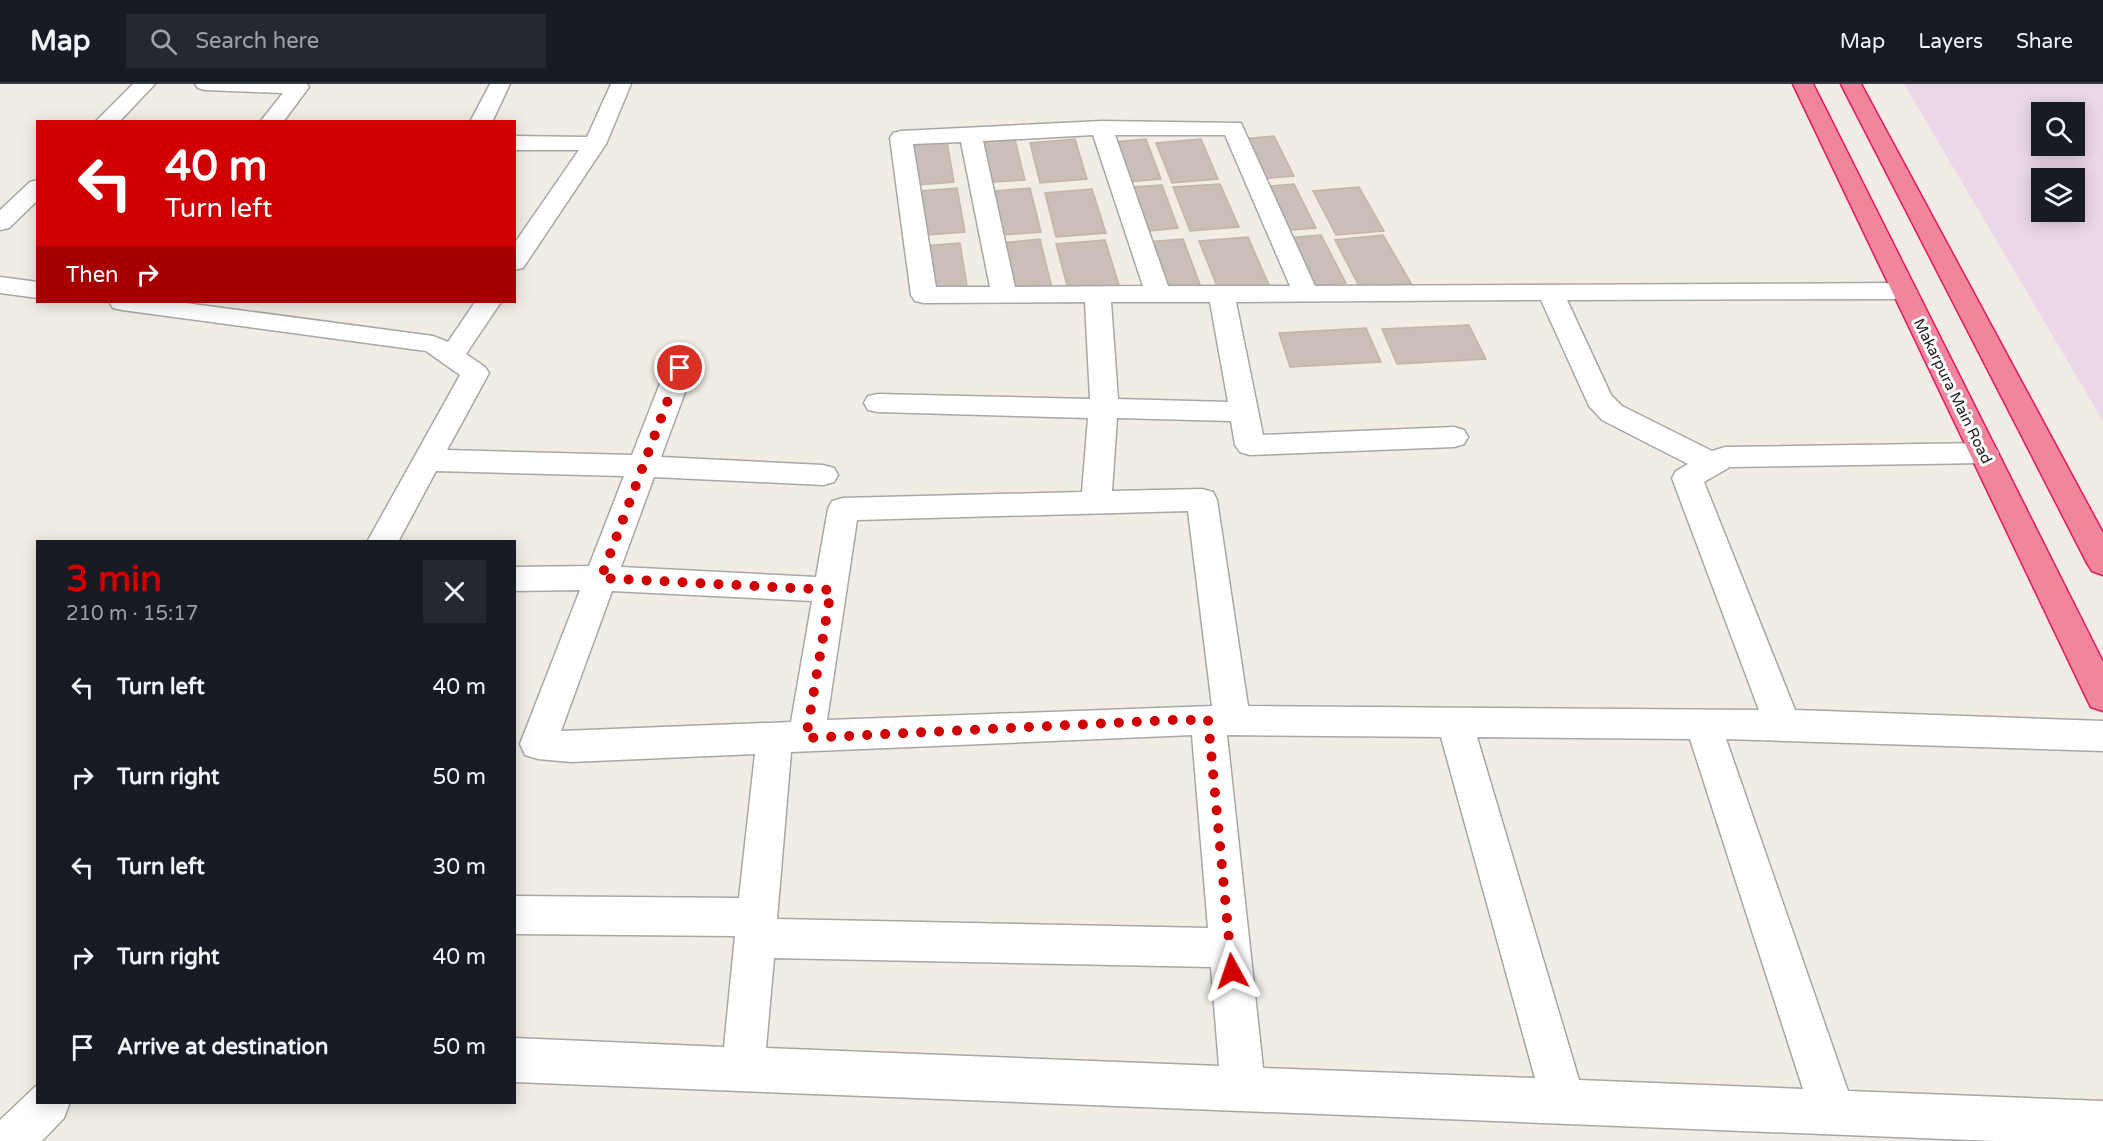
<!DOCTYPE html>
<html lang="en">
<head>
<meta charset="utf-8">
<style>
	:root { --surface:#171b24; --page:#242831; --text:#f1f3f6; --muted:#9ea1a6; --line:#363941; --accent:#d00002 }
	body { margin:0; font-family:"Varela Round",sans-serif; background:var(--page); color:var(--text); height:100vh; display:flex; flex-direction:column; font-size:22px; white-space:nowrap }
	* { box-sizing:border-box; margin:0 }
	p { font-size:20px; color:var(--muted) }
	.icon { flex:none; width:33px; height:33px; fill:none; stroke:currentColor; stroke-width:2; stroke-linecap:round; stroke-linejoin:round }
	.map { position:relative; flex:1; overflow:hidden }
	.panel { position:absolute; left:36px; top:456px; width:480px; height:564px; display:flex; flex-direction:column; background:var(--surface); border-radius:0px; box-shadow:0 3px 15px #0003 }
	.panel>* { flex:none }
	.banner { position:absolute; left:36px; top:36px; width:480px; height:183px; border-radius:0px; box-shadow:0 3px 15px #0003; background:#d00002; color:#fff; overflow:hidden }
	.buttons { position:absolute; left:2031px; top:18px; display:grid; gap:12px }
	.buttons a { display:grid; place-items:center; width:54px; height:54px; border-radius:0px; background:var(--surface); box-shadow:0 3px 15px #0003; font-size:30px }
	.pin { position:absolute; display:grid; place-items:center; width:51px; height:51px; color:#fff; margin:-26px; border:3px solid #fff; border-radius:50%; box-shadow:0 2px 6px #0007 }
	.me { position:absolute; width:66px; margin:-33px; rotate:355deg; stroke-linejoin:round; filter:drop-shadow(0 0 4px #0008) }
	.turn { display:flex; align-items:center; gap:21px; height:126px; padding:0 30px; font-size:27px }
	.turn .icon { width:78px; height:78px; stroke-width:2.5 }
	.turn b { display:block; font-size:42px; line-height:51px }
	.then { display:flex; align-items:center; height:57px; padding:0 30px; background:#0003; gap:12px; font-size:22px }
	.round { display:grid; place-items:center; flex:none; width:63px; height:63px; border-radius:0px; background:var(--page) }
	.head { display:flex; align-items:center; justify-content:space-between; height:102px; padding:0 30px }
	h1 { font-size:36px; font-weight:700; line-height:45px; color:var(--accent) }
	ul { padding:0; list-style:none }
	li { display:flex; align-items:center; gap:18px; height:90px; padding:0 30px }
	li div { flex:1 }
	li b { display:block; font-size:22px }
	li em { font-style:normal }
	header { display:flex; align-items:center; gap:36px; box-sizing:border-box; height:84px; padding:0 30px; background:var(--surface); border-bottom:2px solid var(--line) }
	header strong { font-size:28px }
	nav { display:flex; gap:33px; margin-inline-start:auto; font-size:21px }
	.search { width:420px; height:54px; background:var(--page); display:flex; align-items:center; gap:15px; box-sizing:border-box; padding:0 21px; border-radius:0px; color:var(--muted); font-size:22px }
	.map>svg:first-child { display:block }
	.industrial { fill:#ebd7e8; fill-rule:evenodd }
	.building { fill:#cabfb8; stroke:#c5b3a6; stroke-width:1.5 }
	.lines { fill:none; stroke-linecap:round; stroke-linejoin:round }
	.street-casing { stroke:#a7a7a7; stroke-width:3 }
	.highway-casing { stroke:#ed1561; stroke-width:3 }
	.street { fill:#fff; fill-rule:evenodd }
	.highway { fill:#f0869b; fill-rule:evenodd }
	.route { stroke:#d00002; stroke-width:10; stroke-dasharray:0 18 }
	.labels { text-anchor:middle; dominant-baseline:central; stroke-width:6; stroke-linejoin:round; paint-order:stroke }
	.street-label { font-size:15px; fill:#202020; stroke:#fff }
</style>
</head>
<body>
<header>
<strong>Map</strong>
<div class="search"><svg class="icon" aria-label="search" viewBox="0 0 24 24"><circle cx="10" cy="10" r="6"/><path d="M15 15l6 6"/></svg>Search here</div>
<nav><a>Map</a><a>Layers</a><a>Share</a></nav>
</header>
<div class="map">
<svg width="2103" height="1057" viewBox="0 0 2103 1057">
	<rect width="100%" height="100%" fill="#f1ede5"/>
	<path class="industrial" d="M1904,0H2103V337ZM2042,28H2074V62H2042ZM2042,94H2074V128H2042Z"/>
	<path class="building" d="M1274,52L1294,92L1248,96L1230,56Z
		M1075,55L1087,95L1040,99L1030,59Z
		M1146,55L1161,95L1114,99L1101,59Z
		M1201,55L1218,95L1172,99L1156,59Z
		M1015,56L1025,96L978,99L970,59Z
		M947,58L954,98L906,102L901,62Z
		M1220,100L1239,143L1190,147L1173,103Z
		M1294,100L1316,144L1268,148L1248,104Z
		M1162,101L1178,144L1130,149L1115,104Z
		M1359,103L1384,147L1336,151L1313,107Z
		M957,104L965,148L915,152L909,108Z
		M1030,104L1041,148L991,152L982,108Z
		M1092,105L1106,149L1056,153L1045,109Z
		M1321,151L1346,199L1295,204L1273,155Z
		M1383,151L1411,199L1360,204L1335,156Z
		M1248,153L1269,201L1218,205L1199,157Z
		M1040,155L1052,204L999,209L990,160Z
		M1183,155L1201,203L1150,208L1133,159Z
		M1105,156L1120,204L1069,209L1056,160Z
		M960,159L968,208L916,213L910,163Z
		M1469,241L1486,275L1397,280L1382,245Z
		M1366,244L1381,278L1290,283L1279,249Z"/>
	<g class="lines">
		<defs>
			<path id="street" d="M133,0H155L119,38H95Z
				M195,0H307L309,3L283,38H260L283,9L205,6L198,4Z
				M490,0H510L492,38H470Z
				M611,0H631L606,60L523,184L514,186V160L579,66H514V52L587,53Z
				M1102,37L1241,39L1315,202L1904,199L1913,202L1917,207L1913,212L1904,215L1567,216L1611,311L1622,322L1712,367L1725,363L1984,359L1994,362L1999,369L1994,376L1984,379L1730,383L1704,398L1795,626L2103,637V667L1726,655L1848,1007L2103,1017V1057H1995L514,998V954L724,963L735,852L514,850V812L739,814L755,670L571,678L538,675L525,671L520,660L580,506L514,507V483L589,482L624,392L436,387L398,458H367L460,291L426,267L122,226L113,224L109,218H178L433,252L448,258L475,218H501L466,270L485,283L489,289L447,366L632,371L666,284L670,278L680,275L690,278L694,284L661,373L823,381L834,384L838,391L834,398L823,401L654,393L621,483L816,493L828,425L832,417L843,414L1082,408L1088,334L878,328L868,326L864,319L868,312L878,310L1090,315L1085,218L924,219L915,217L911,211L890,54L893,49L901,47ZM1093,51L1143,202L1015,203L983,57ZM1115,51H1225L1290,202H1168ZM961,58L990,203H936L913,60ZM1541,216L1589,322L1602,336L1688,380L1676,387L1672,394L1759,626L1248,622L1217,416L1213,408L1202,405L1112,407L1117,334L1231,337L1235,361L1240,368L1250,371L1454,363L1464,360L1468,353L1464,346L1454,343L1263,351L1236,218ZM1111,218H1210L1228,318L1118,315ZM1188,427L1212,622L827,636L857,436ZM612,507L812,517L791,638L561,647ZM1192,651L1208,844L777,835L791,668ZM1227,651L1441,653L1535,994L1263,984ZM1477,653L1690,655L1803,1005L1579,996ZM774,874L1211,883L1219,982L766,964Z
				M38,96V116L9,144L0,146V126L30,98Z
				M0,193L38,198V214L0,209Z
				M38,1000V1018H70L64,1034L42,1057H0V1036Z"/>
			<path id="highway" d="M1793,0H1813L2103,578V627L2091,623L2086,613Z
				M1841,0H1861L2103,449V491L2092,487L2087,479Z"/>
		</defs>
		<use href="#street" class="street-casing"/>
		<use href="#highway" class="highway-casing"/>
		<use href="#street" class="street"/>
		<use href="#highway" class="highway"/>
	</g>
	<g class="lines">
		<path class="route" d="M680,284L601,494L831,506L806,654L1173,636H1208L1232,887"/>
	</g>
	<g class="labels">
		<g class="street-label">
			<text transform="translate(1953 307) rotate(64)">Makarpura Main Road</text>
		</g>
	</g>
</svg>
<div class="buttons">
<a><svg class="icon" aria-label="search" viewBox="0 0 24 24"><circle cx="10" cy="10" r="6"/><path d="M15 15l6 6"/></svg></a>
<a><svg class="icon" aria-label="layers" viewBox="0 0 24 24"><path d="M12 4l9 5-9 5-9-5zM3 14l9 5 9-5"/></svg></a>
</div>
<div class="pin" style="left:680px;top:284px;background:#d93025"><svg class="icon" aria-label="arrive" viewBox="0 0 24 24"><path d="M6 21V4h12l-3 4 3 4H6"/></svg></div>
<svg class="me" style="left:1232px;top:887px" viewBox="-20 -20 40 40"><path d="M0-17L14 15 0 8-14 15z" fill="#d00002" stroke="#fff" stroke-width="4"/></svg>
<div class="banner">
<div class="turn"><svg class="icon" aria-label="left" viewBox="0 0 24 24"><path d="M17 20v-9H6M10 6l-5 5 5 5"/></svg><div><b>40 m</b>Turn left</div></div>
<div class="then">Then<svg class="icon" aria-label="right" viewBox="0 0 24 24"><path d="M7 20v-9h11M14 6l5 5-5 5"/></svg></div>
</div>
<section class="panel">
<div class="head"><div><h1>3 min</h1><p>210 m · 15:17</p></div><a class="round"><svg class="icon" aria-label="close" viewBox="0 0 24 24"><path d="M6 6l12 12M18 6L6 18"/></svg></a></div>
<ul>
<li><svg class="icon" aria-label="left" viewBox="0 0 24 24"><path d="M17 20v-9H6M10 6l-5 5 5 5"/></svg><div><b>Turn left</b></div><em>40 m</em></li>
<li><svg class="icon" aria-label="right" viewBox="0 0 24 24"><path d="M7 20v-9h11M14 6l5 5-5 5"/></svg><div><b>Turn right</b></div><em>50 m</em></li>
<li><svg class="icon" aria-label="left" viewBox="0 0 24 24"><path d="M17 20v-9H6M10 6l-5 5 5 5"/></svg><div><b>Turn left</b></div><em>30 m</em></li>
<li><svg class="icon" aria-label="right" viewBox="0 0 24 24"><path d="M7 20v-9h11M14 6l5 5-5 5"/></svg><div><b>Turn right</b></div><em>40 m</em></li>
<li><svg class="icon" aria-label="arrive" viewBox="0 0 24 24"><path d="M6 21V4h12l-3 4 3 4H6"/></svg><div><b>Arrive at destination</b></div><em>50 m</em></li>
</ul>
</section>
</div>
</body>
</html>
